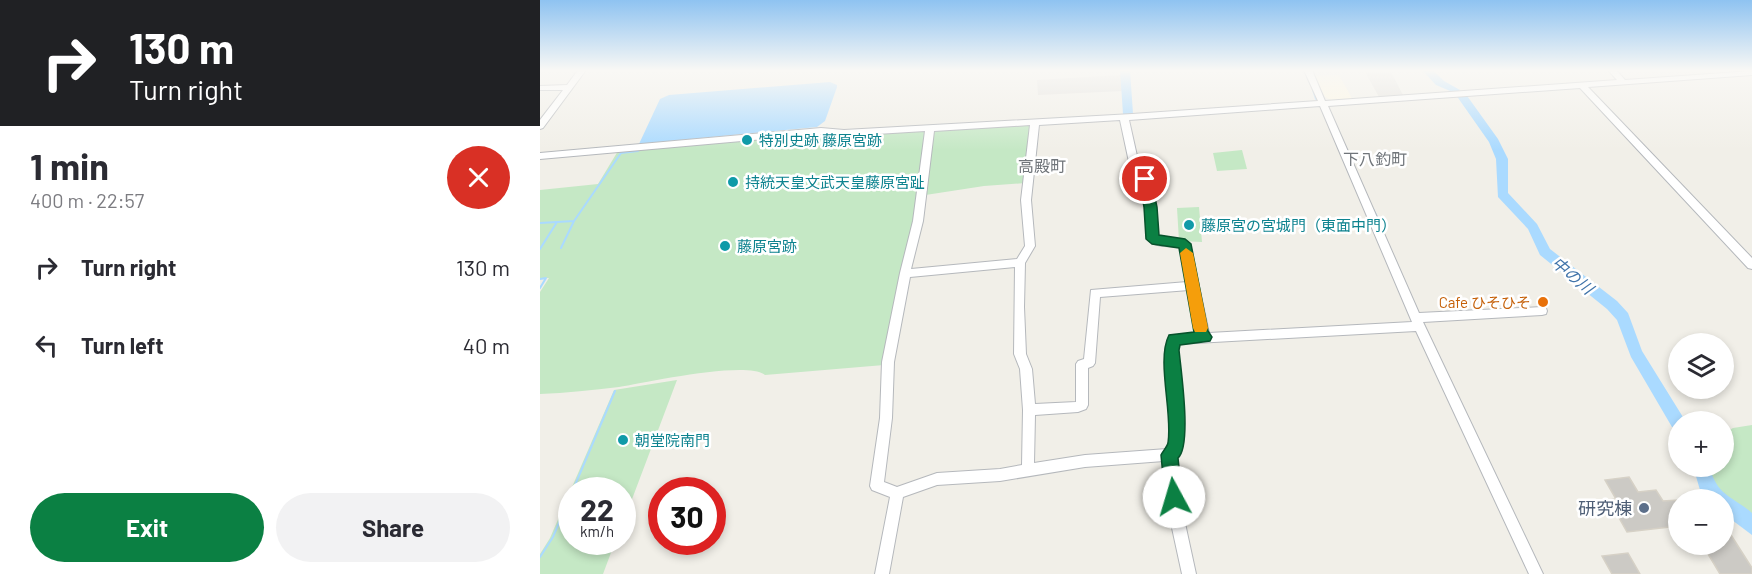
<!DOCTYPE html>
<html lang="en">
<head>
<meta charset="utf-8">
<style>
	:root { --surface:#fff; --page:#f2f2f3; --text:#2b2b33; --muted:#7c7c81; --accent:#0b8043 }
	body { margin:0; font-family:Barlow,"Noto Sans JP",sans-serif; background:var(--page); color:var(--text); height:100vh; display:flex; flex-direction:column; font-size:22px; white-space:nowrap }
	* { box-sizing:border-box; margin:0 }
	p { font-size:20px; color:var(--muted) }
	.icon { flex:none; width:33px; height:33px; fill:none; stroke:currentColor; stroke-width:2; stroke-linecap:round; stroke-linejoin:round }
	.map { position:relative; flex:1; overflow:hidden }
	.sheet { display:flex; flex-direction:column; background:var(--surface); width:540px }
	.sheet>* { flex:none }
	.guide { background:#202124; color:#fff; overflow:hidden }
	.buttons { position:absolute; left:1128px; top:333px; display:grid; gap:12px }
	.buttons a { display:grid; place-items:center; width:66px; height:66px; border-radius:50%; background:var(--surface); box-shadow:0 3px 9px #0003; font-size:30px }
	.speed { position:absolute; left:18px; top:477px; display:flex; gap:12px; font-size:30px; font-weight:700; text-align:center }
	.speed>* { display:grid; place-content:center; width:78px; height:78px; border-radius:50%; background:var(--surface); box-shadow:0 3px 9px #0003; line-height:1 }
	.speed small { font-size:15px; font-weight:400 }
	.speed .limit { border:9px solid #d22; background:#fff; color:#111 }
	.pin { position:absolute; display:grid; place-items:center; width:51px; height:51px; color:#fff; margin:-26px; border:3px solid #fff; border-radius:50%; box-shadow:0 2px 6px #0007 }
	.me { position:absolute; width:66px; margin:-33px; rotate:354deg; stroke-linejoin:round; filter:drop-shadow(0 0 4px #0008) }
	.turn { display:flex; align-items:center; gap:21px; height:126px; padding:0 30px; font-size:27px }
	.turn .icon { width:78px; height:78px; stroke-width:2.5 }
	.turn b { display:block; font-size:42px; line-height:51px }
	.round { display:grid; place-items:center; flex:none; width:63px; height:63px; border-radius:32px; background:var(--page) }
	.head { display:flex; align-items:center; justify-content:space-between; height:102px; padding:0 30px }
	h1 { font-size:36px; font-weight:700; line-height:45px }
	.action { display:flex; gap:12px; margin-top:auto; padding:12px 30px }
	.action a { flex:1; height:69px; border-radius:36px; background:var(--accent); color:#fff; font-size:24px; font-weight:700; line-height:69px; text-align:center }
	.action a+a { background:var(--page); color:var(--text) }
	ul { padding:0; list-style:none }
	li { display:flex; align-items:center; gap:18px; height:78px; padding:0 30px }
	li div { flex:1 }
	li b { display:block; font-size:22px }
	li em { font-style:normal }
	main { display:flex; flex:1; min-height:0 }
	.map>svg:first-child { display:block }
	.commercial { fill:#fef7e0 }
	.industrial { fill:#e0deda }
	.green { fill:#c5e8c5 }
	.water { fill:#aadaff }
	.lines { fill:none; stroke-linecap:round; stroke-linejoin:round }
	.stream { stroke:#aadaff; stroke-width:2 }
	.river { fill:#aadaff; fill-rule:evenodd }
	.building { fill:#cccac5; stroke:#d6d1c6; stroke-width:1.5 }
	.minor-casing { stroke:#b5b8bc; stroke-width:2 }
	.minor { fill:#fff; fill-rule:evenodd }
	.route { fill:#0b8043; stroke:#07532c; stroke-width:1.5 }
	.slow { fill:#f59e0b }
	.culture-dot { fill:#0f9aa8; stroke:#fff; stroke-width:2 }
	.food-dot { fill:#e8710a; stroke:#fff; stroke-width:2 }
	.service-dot { fill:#5c6f8a; stroke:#fff; stroke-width:2 }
	.labels { text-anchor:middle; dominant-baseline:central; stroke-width:5; stroke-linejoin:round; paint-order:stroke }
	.culture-label { font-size:15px; fill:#0d838f; stroke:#fff; text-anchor:start }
	.food-label { font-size:15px; fill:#c56008; stroke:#fff; text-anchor:end }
	.neighbourhood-label { font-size:16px; fill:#70757a; stroke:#fff }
	.water-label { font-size:16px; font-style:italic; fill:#4174aa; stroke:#fff }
	.near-service-label { font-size:18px; fill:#4e5e75; stroke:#fff; text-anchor:end }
</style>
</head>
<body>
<main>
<section class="sheet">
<div class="guide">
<div class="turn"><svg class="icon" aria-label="right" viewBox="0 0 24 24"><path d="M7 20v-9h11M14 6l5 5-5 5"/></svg><div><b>130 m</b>Turn right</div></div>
</div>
<div class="head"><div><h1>1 min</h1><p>400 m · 22:57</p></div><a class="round" style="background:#d93025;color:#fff"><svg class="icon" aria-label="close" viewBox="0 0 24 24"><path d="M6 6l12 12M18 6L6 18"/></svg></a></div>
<ul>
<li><svg class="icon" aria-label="right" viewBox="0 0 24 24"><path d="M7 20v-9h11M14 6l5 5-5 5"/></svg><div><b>Turn right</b></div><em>130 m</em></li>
<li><svg class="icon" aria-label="left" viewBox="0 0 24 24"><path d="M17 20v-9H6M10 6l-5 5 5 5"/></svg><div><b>Turn left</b></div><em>40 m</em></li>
</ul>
<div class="action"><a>Exit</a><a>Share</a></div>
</section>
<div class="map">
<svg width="1212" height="574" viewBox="0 0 1212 574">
	<rect width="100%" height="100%" fill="#f1efe8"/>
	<path class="commercial" d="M799,75L808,91L812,99L791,100L785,97L774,76Z"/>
	<path class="industrial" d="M824,70H850L863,95L839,97Z
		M582,75L583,91L498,95L497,80Z"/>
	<path class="green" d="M490,125L486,183L444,186L379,196L344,365L225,375C207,360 104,383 79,387C53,390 26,393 0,394V292L9,278H0V190L58,184L78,151L199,140Z
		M702,150L707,169L677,171L673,153Z
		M659,207L662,242L639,241L637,208Z
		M137,380L83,523L82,490H32V542H75L63,574H0V554L10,538L74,390Z
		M1212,425V522C1192,501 1171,500 1170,467L1184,466V433L1193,428Z"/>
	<path class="water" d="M290,82L297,85V87L285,121L277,127L99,144L120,99L129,95Z"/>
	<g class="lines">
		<path class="stream" d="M764,70L771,85
			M773,90L776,99
			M833,209L840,223
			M0,223L34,221L81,153L98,151
			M21,248L34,221
			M0,249L17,222
			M0,279L6,278L0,288
			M0,557L13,537L75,391"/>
		<path class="river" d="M580,70H590L593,114L588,117L583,114Z
			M882,70H893L904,81L920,90L915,93L896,85Z
			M921,92L925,93L958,139L968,159V193L997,224L1010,249L1077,301L1088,313L1102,351L1146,422H1138V429L1132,427L1091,357L1077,320L1067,309L1000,255L988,229L958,197L956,159L949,142L916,95Z
			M1153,466H1169C1178,497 1191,495 1212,513V535L1184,514V500H1168L1160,490Z"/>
	</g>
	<path class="building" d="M1089,477L1098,492L1116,490L1123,501L1138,500V526L1087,532L1069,500L1076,499L1065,480Z
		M1184,524L1212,568V574H1180L1162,544H1184Z
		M1088,553L1100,574H1072L1062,556Z"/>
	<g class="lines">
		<defs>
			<path id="minor" d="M38,70H46L3,128L0,129V120L23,90H0V86L27,85Z
				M764,70H772L785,101L1077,80L1068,70H1076L1085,80L1212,71V75L1048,87L1212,258V269L1208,268L1040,88L788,106L879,313L1002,307L1006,308L1007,311L1006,314L1002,315L883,322L1003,574H989L876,331L638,344L637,350L642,405V449L637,457L643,514L656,574H642L629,514L624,461L545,467L460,481L397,485L363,497L349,574H335L350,497L332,490L330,486L340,418L342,362L360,273L373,221L385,131L304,136L281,134L0,159V153L281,128L304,130L592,114L778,101ZM780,106L872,322L669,333L650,244L645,240L617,237L616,207L610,179L601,174L589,120ZM580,120L592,176L601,181L606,207L607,239C615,248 629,246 641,247L647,282L551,290L544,359L538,361L536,364V402L495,404L492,369L486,354L484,307L485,263L495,246L491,200L499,125ZM490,125L481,200L485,246L477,259L371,269L383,221L394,131ZM475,267L474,354L480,369L483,410L482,465L460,469L397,473L357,487L344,482L352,418L354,362L370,277ZM649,290L657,334L630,337L625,350L630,405V447L627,449L545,455L494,463L495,415L538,412L546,409L548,405V368L553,366L555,363L560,297Z"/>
		</defs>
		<use href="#minor" class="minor-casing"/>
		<use href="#minor" class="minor"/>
	</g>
	<linearGradient id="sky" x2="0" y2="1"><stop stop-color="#8fc3f1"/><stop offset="0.47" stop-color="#f9f8f5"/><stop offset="1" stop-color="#f9f8f5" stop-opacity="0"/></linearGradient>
	<rect width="1212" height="150" fill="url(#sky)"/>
	<path class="route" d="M605,175L611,179L617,207L619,235L645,239L651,244L668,331L672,337L670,341L640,345L639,350C641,371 652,445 638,458L642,497L640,503L634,505L628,503L625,497L621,455C623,451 627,447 628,443C633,413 616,360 629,335L654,332L639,248L612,244L606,239L604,207L599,179Z"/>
	<path class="slow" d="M646,248L653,253L668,328L666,332H655L653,328L640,253Z"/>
	<g class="culture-dot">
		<circle cx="207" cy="140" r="6"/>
		<circle cx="193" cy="182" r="6"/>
		<circle cx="649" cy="225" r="6"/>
		<circle cx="185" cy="246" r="6"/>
		<circle cx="83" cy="440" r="6"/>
	</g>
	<circle class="food-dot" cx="1003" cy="302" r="6"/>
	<circle class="service-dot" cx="1104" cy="508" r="6"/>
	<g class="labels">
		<g class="culture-label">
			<text x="219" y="140">特別史跡 藤原宮跡</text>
			<text x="205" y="182">持統天皇文武天皇藤原宮趾</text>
			<text x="661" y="225">藤原宮の宮城門（東面中門）</text>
			<text x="197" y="246">藤原宮跡</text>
			<text x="95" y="440">朝堂院南門</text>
		</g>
		<g class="food-label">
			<text x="991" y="302">Cafe ひそひそ</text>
		</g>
		<g class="neighbourhood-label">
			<text x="835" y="158">下八釣町</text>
			<text x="502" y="165">高殿町</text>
		</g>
		<g class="water-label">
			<text transform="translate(1033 275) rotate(40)">中の川</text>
		</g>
		<g class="near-service-label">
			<text x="1092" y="508">研究棟</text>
		</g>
	</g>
</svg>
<div class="buttons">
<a><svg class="icon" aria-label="layers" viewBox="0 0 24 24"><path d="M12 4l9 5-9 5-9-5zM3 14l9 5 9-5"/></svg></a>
<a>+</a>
<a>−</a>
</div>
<div class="speed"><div>22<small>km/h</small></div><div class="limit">30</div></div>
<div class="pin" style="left:605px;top:179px;background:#d93025"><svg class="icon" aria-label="arrive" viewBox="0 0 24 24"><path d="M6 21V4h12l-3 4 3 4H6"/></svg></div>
<svg class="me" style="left:634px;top:497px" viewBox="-20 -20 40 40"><circle r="19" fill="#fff"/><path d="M0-13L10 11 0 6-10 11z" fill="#0b8043"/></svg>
</div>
</main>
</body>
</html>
